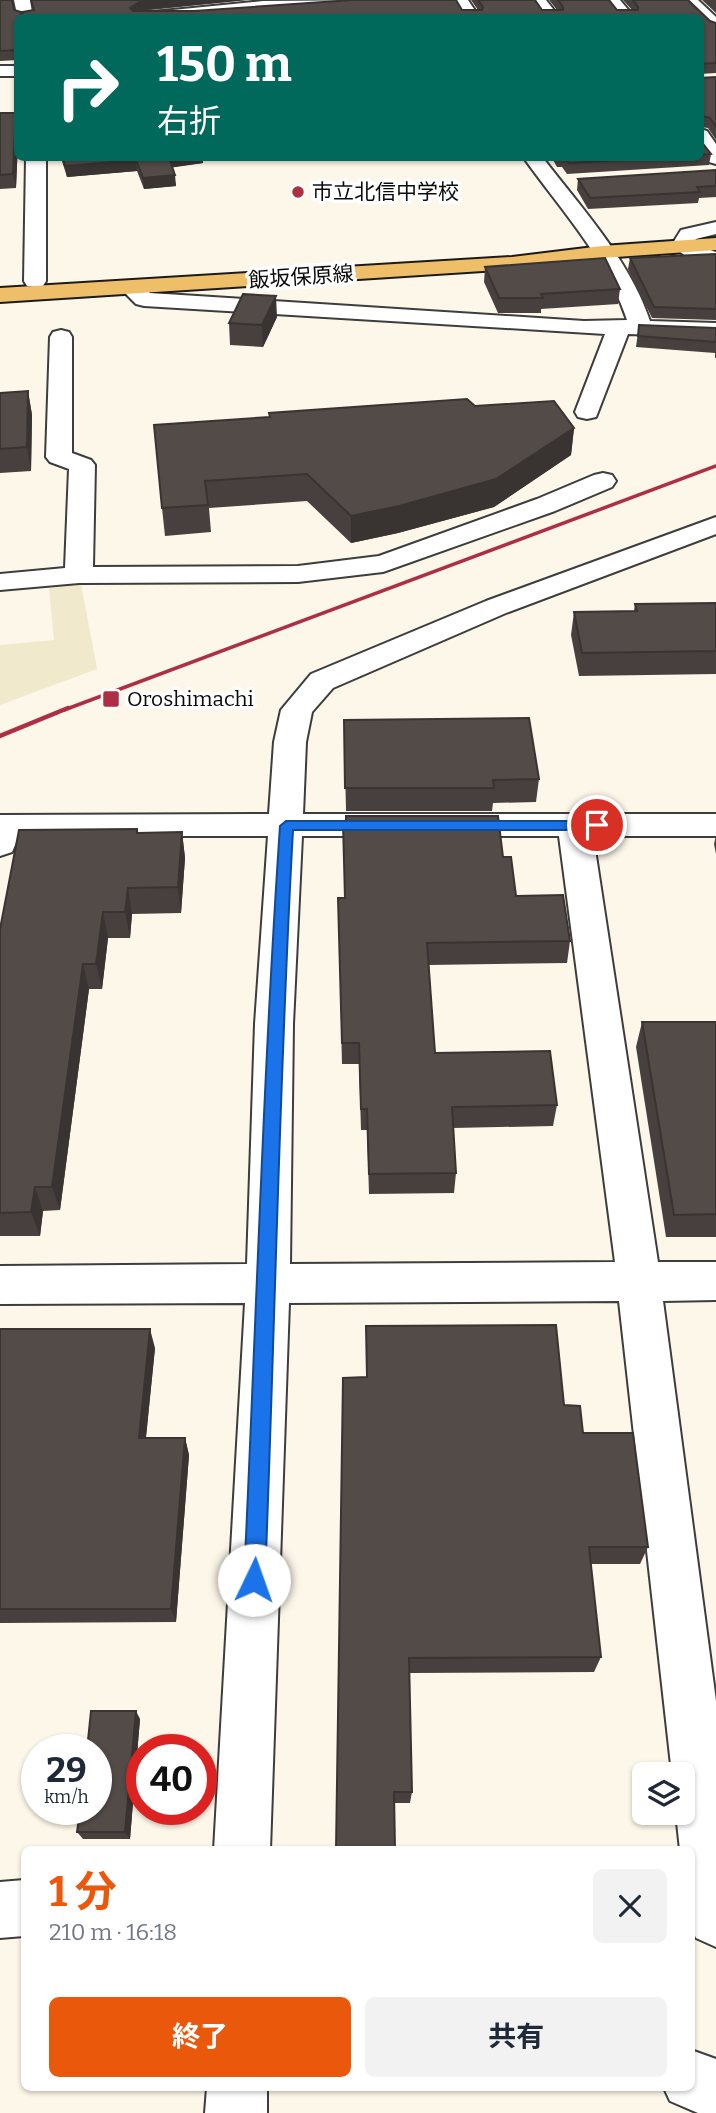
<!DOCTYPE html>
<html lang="ja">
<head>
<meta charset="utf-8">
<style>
	:root { --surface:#fff; --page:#f2f2f3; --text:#1f2937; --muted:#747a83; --accent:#ea580c }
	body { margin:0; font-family:Bitter,"Noto Sans JP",serif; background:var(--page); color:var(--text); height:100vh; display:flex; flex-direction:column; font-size:26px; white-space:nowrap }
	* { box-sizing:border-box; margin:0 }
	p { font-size:23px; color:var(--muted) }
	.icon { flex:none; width:38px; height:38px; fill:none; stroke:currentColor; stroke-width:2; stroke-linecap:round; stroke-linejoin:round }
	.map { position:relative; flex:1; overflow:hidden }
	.drawer { position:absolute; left:21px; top:1846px; width:674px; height:245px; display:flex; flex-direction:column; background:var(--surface); border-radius:10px; box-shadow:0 2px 5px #0004 }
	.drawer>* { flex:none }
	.hud { position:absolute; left:14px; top:14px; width:690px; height:147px; border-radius:10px; box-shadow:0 2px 5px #0004; background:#00695c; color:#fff; overflow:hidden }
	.fabs { position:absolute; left:632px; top:1762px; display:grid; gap:14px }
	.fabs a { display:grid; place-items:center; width:63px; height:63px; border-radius:10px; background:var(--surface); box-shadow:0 2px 5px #0004; font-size:35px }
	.speed { position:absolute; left:21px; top:1734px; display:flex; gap:14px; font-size:35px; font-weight:700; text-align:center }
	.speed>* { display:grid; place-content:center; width:91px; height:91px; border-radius:50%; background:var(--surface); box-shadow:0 2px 5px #0004; line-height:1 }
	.speed small { font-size:18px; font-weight:400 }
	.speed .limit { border:10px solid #d22; background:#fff; color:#111 }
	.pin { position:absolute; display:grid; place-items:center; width:60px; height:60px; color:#fff; margin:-30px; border:4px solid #fff; border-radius:50%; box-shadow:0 2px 7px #0007 }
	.me { position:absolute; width:77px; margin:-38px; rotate:3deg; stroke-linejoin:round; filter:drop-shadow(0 0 5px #0008) }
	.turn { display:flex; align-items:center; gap:24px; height:147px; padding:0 28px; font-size:32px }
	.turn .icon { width:91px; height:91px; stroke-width:2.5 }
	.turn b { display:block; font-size:49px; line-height:60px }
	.round { display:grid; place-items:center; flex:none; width:74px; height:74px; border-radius:10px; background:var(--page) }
	.headline { display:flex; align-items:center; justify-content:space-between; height:119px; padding:0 28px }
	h1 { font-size:42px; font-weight:700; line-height:52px; color:var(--accent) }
	.action { display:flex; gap:14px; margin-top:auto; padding:14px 28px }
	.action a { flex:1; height:80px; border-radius:10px; background:var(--accent); color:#fff; font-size:28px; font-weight:700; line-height:80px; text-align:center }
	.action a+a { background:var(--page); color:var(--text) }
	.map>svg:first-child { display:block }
	.farmland { fill:#f1e9cc }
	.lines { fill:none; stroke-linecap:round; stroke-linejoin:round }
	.minor-casing { stroke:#3d3d3d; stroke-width:4 }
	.major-casing { stroke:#1b1b1b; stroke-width:4 }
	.minor { fill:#fff; fill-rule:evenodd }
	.major { fill:#eebe69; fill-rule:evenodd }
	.rail-far1 { stroke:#ae2e43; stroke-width:3.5 }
	.rail { stroke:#ae2e43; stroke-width:4.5 }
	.wall { fill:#47403e }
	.shaded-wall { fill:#393432 }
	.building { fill:#524b48; stroke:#393432; stroke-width:2 }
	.route { fill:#1a73e8; stroke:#114b97; stroke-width:2 }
	.poi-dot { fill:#ae2e43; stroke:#fff; stroke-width:2.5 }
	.labels { text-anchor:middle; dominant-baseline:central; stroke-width:7; stroke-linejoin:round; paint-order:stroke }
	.far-poi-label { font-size:21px; fill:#0a0a0a; stroke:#fff; text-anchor:start }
	.far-street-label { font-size:21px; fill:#0a0a0a; stroke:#fff }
</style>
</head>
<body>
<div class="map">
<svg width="716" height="2113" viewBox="0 0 716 2113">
	<rect width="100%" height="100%" fill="#fdf7e9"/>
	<path class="farmland" d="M81,584L97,669L0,705V645L54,640L49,588Z"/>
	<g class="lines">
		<defs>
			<path id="minor" d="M14,0H30L33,18L18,19Z
				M387,0L379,5L195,18H134L142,13L263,1Z
				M452,0H468L480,18H464Z
				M530,0H546L560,18H543Z
				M603,0H620L635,18H618Z
				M681,0H698L716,17V31L710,29Z
				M0,66H18V76H0Z
				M700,129L707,131L716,144V164L709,162L700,149Z
				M26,158H46V281L43,286H27L24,281Z
				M524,158H543C582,209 629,259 650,321L716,323V337L628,334L596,417L587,419L578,417L575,412L605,334L144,306L136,304L120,288L123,283C136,280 141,285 150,293L584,321L627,320C607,259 561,210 524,158Z
				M716,222V234L696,239L693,244L716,252V264L689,258L671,246L681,230Z
				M61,330L69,332L72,337V453L91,460L95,465L93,567L298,566L379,556L537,499L594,475L603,473L612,475L616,481L612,487L555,511L383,572L298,582L79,583L0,590V574L65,568L69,469L50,462L46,457L50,337L53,332Z
				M716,517V534L506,613L333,688L312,712L306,742L303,814H716V836H593L658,1262H716V1300L663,1301L716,1701V1947L696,1938L691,1927V1850H680L676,1813H682V1774H672L619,1301L289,1303L270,1850H214L245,1303L0,1304V1266L247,1264L255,1024L268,836H19L12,852L0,856V815L269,814L274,742L281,710L311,674L486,601ZM302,836H559L615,1262L290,1264L293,1024Z
				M24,1880V1936L0,1938V1882Z
				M691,2050L716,2059V2113H698L670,2101L664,2088H691Z
				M207,2088H267V2113H205Z"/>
			<path id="major" d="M716,238V250L602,258L512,269L0,302V288L512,257L602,246Z"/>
		</defs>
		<use href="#minor" class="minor-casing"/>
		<use href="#major" class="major-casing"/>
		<use href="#minor" class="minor"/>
		<use href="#major" class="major"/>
		<path class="rail-far1" d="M64,710L716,466"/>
		<path class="rail" d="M0,736L68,708"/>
	</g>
	<path class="wall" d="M0,0L14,10L18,18V60L0,61Z
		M31,0H247L141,11L478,10L471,0H535L542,10H557L549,0H609L617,10H632L623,0H688L710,21L716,23V73L700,74V18H23L22,12L33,10Z
		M702,0H716V13Z
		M716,77V140L708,128L700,127V78Z
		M0,113H16L18,122V142L16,188L0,189Z
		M700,140L711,154L709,165L567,174L562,167H557L552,158H700Z
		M61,158H202L203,163L172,167L176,186L144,189L137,171L67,177Z
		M716,170V197L699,198L698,203L588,209L577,190L578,179Z
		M716,254V320L652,318L628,269L630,258Z
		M485,267L620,289L618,304L541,309V313H498L484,282Z
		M277,317L263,347L230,345L229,323Z
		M639,325L716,328V358H715V353L636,347Z
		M28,391L32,415L31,471L0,473V393Z
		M475,406L574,428L571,455L494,507L398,533L351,543L307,501L209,508L211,532L165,536L162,508L269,417V413Z
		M716,603V674L579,676L571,635L574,612L634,611L635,604Z
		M344,720L539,779L536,802L493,803L492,811H346Z
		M182,832L185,858L181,913L132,914L130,938H108L102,989H89L60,1210L43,1211L40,1236H0V929L137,833Z
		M716,835V854L714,844Z
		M503,857L516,896L570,941L567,963L429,965L435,1053L557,1105L553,1126L453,1128L456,1173L454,1193L369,1194L367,1130H361L359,1064H342L338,898H345Z
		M642,1022H716V1237H666L636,1047Z
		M366,1326L564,1405L583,1433L648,1547L640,1564H591L601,1657L594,1672L409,1673L412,1792L410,1803H394L366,1377Z
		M0,1329L155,1348L146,1438H185L189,1455L176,1622L0,1623Z
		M140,1719L130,1839H83L77,1832Z"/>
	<path class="shaded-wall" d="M150,0H247L142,10L131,18L130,8L141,1Z
		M16,113L18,122V142L16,188L13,174Z
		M169,158H202L203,163L169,168Z
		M136,160L137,171L67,177L65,166Z
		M175,175L176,186L144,189L143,178Z
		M276,296L277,317L263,347L262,325Z
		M28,391L32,415L31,471L27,447Z
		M574,428L571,455L494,507L398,533L351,543V516Z
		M182,832L185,858L181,913L178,887Z
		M128,888L132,914L130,938L125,912Z
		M103,912L108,938L102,989L96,964Z
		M83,964L89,989L60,1210L52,1187Z
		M35,1187L43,1211L40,1236L31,1212Z
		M150,1329L155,1348L144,1455L139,1438Z
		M185,1438L189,1455L176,1622L171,1609Z
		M136,1711L140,1719L130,1839L125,1832Z"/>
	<path class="building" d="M0,0H12L14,10L21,12V18H18V50L0,51Z
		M31,0H150L141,1L130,8L133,11H194L352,0H456L462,10H482L483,7L478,0H535L542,10H563V7L558,0H609L617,10H638V7L633,0H688L710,21L716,23V63L700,64V18H24L22,12L34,10Z
		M716,77V127L710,118L702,116L700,118V78Z
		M0,113H16L13,174L0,175Z
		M700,140L711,154L700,155Z
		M63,158H169L175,175L143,178L136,160L65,166Z
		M564,158H657L569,163Z
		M716,170V186L697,187L700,192L590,198L578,179Z
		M716,254V309L654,307L630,258Z
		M605,258L620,289L541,294L543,298H499L485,267Z
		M243,294L276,296L262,325L229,323Z
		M639,325L716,328V342L638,336Z
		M28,391L27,447L0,449V393Z
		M467,399L475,406L554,401L574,428L496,479L399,506L351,516L307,474L205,481L208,505L162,508L154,425L270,417L269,413Z
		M716,603V651L582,653L574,612L637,611L635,604Z
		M529,718L539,779L493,780L494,788H345L344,720Z
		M346,816H498L503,857H511L516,896L563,895L570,941L427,943L435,1053L550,1051L557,1105L452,1107L456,1173L369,1174L367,1109H361L359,1043H342L338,898H345L343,823H346Z
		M137,829V833L182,832L178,887L128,888L125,912H103L96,964H83L52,1187H35L31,1212L0,1213V929L19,830Z
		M642,1022H716V1214L674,1215Z
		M556,1325L564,1405L580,1406L583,1433H633L648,1547H589L601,1657L409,1658L412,1792H394L395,1850H336L343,1378L367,1377L366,1326Z
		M0,1329H150L139,1438H185L171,1609H0Z
		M91,1711H136L125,1832H77L80,1810H96V1750H87Z"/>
	<path class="route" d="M286,821H597L604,825L597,830H293C279,1080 275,1330 265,1580L262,1587L254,1590L247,1587L244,1580C256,1328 263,1077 280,826Z"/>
	<g class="poi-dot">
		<circle cx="298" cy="192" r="7"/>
		<rect x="102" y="690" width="18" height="18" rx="3.5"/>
	</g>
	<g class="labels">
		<g class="far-poi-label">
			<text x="312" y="192">市立北信中学校</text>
			<text x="127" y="699">Oroshimachi</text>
		</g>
		<g class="far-street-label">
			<text transform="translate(301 277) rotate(-4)">飯坂保原線</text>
		</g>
	</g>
</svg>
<div class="fabs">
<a><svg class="icon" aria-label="layers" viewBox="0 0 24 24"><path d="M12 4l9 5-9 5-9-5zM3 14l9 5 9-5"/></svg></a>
</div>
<div class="speed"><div>29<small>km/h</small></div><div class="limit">40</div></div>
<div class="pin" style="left:597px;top:825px;background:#d93025"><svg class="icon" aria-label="arrive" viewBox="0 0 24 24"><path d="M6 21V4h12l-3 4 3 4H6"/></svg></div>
<svg class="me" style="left:254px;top:1580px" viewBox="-20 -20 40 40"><circle r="19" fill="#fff"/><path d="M0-13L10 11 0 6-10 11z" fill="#1a73e8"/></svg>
<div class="hud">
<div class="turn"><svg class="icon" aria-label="right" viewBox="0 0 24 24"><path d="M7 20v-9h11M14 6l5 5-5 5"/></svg><div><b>150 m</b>右折</div></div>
</div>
<section class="drawer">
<div class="headline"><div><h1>1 分</h1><p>210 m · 16:18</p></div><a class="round"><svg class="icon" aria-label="close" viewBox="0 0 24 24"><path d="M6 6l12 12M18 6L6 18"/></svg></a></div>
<div class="action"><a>終了</a><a>共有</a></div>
</section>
</div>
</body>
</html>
